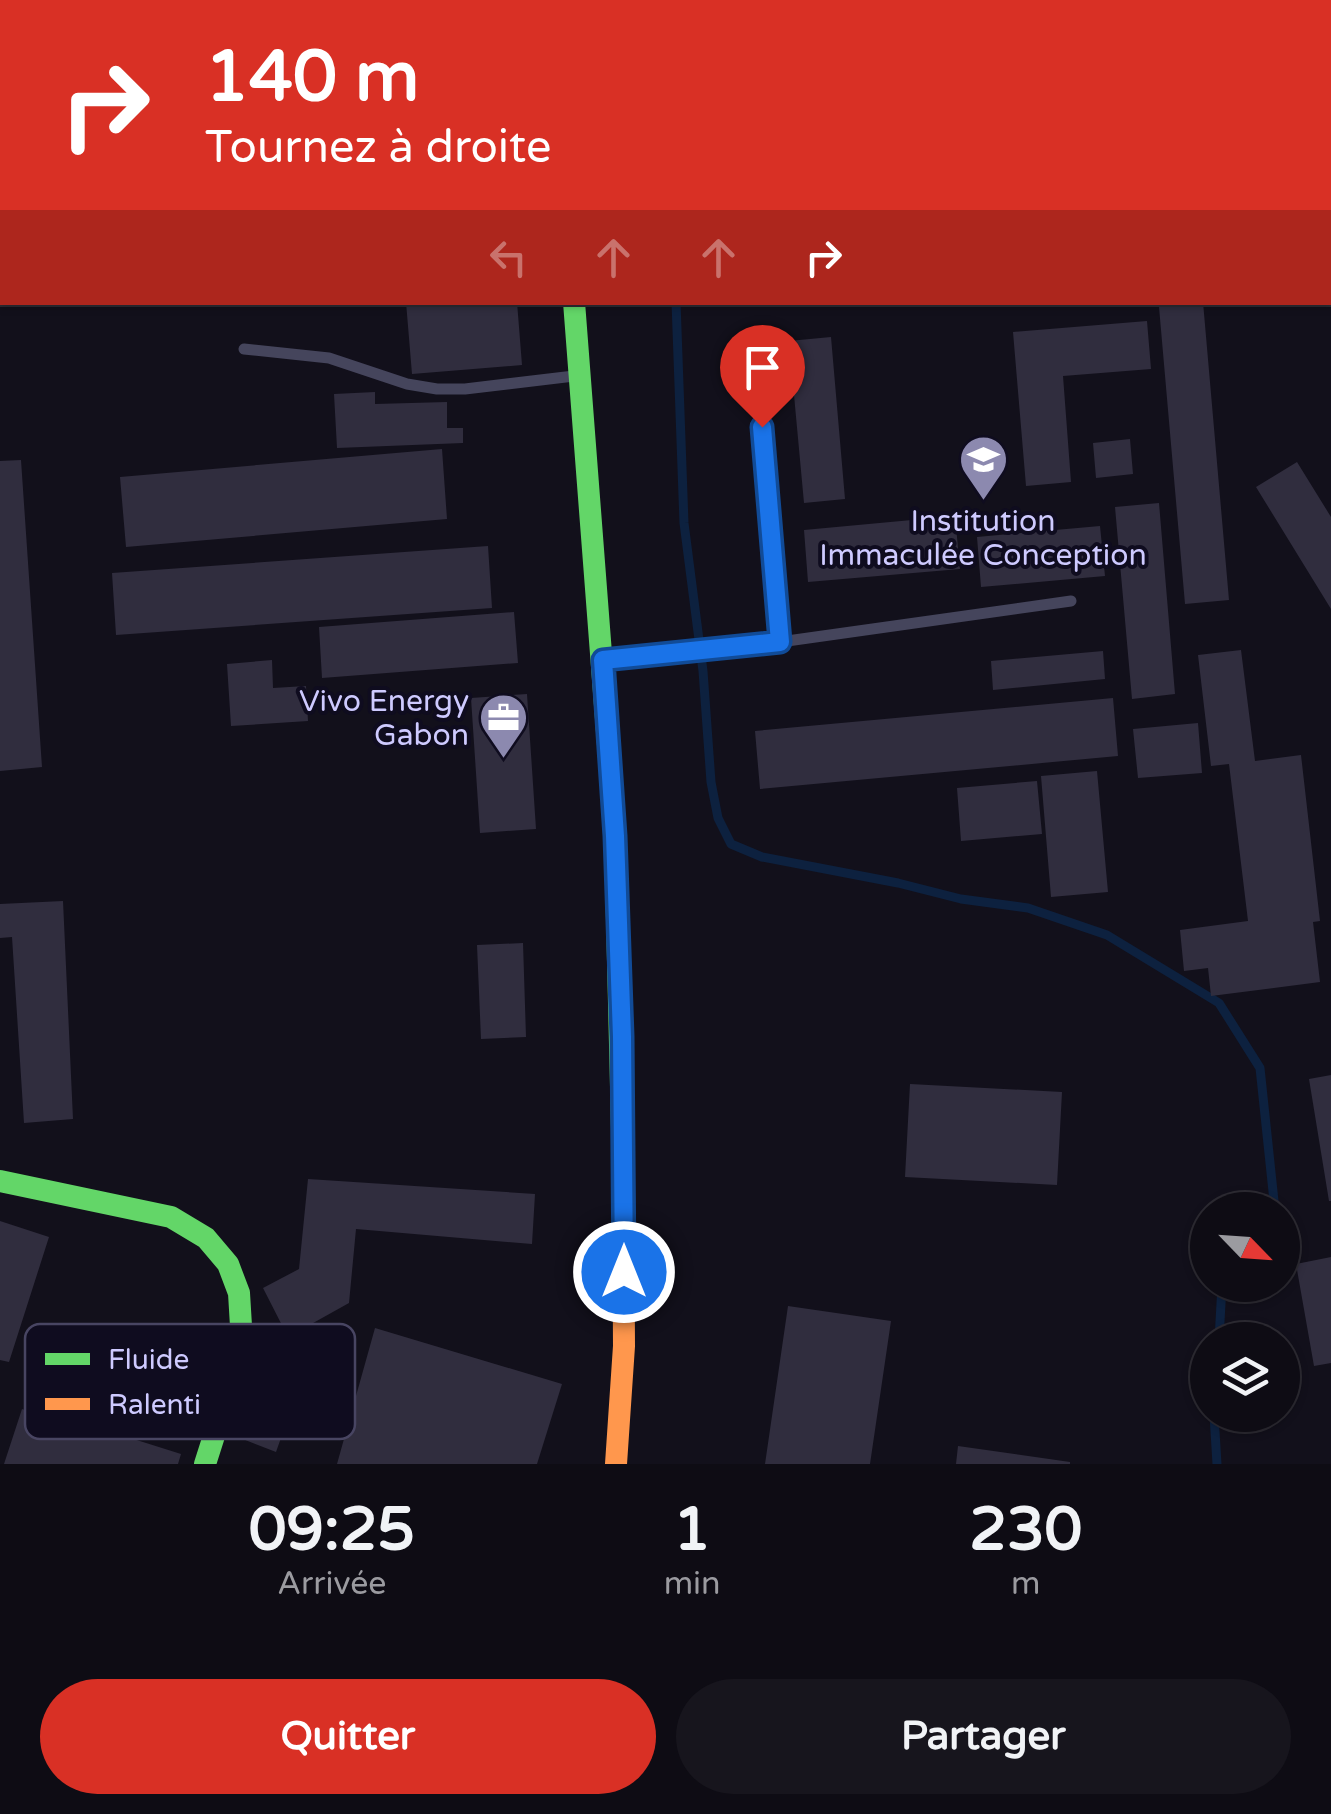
<!DOCTYPE html>
<html lang="fr">
<head>
<meta charset="utf-8">
<style>
	:root { --surface:#0e0c14; --page:#17151d; --text:#f1f3f6; --muted:#9b9ba0; --line:#2e2c34; --accent:#d93025 }
	body { margin:0; font-family:"Varela Round",sans-serif; background:var(--page); color:var(--text); height:100vh; display:flex; flex-direction:column; font-size:38px; white-space:nowrap }
	* { box-sizing:border-box; margin:0 }
	p { font-size:32px; color:var(--muted) }
	.icon { flex:none; width:55px; height:55px; fill:none; stroke:currentColor; stroke-width:2; stroke-linecap:round; stroke-linejoin:round }
	.map { position:relative; height:1464px; overflow:hidden }
	.details { display:flex; flex-direction:column; background:var(--surface); flex:1 }
	.details>* { flex:none }
	.guide { position:absolute; left:0px; top:0px; width:1332px; height:305px; box-shadow:0 2px 8px #0004,0 0 0 2px var(--line); background:#d93025; color:#fff; overflow:hidden }
	.needle { width:65px; rotate:115deg }
	.controls { position:absolute; left:1190px; top:1192px; display:grid; gap:20px }
	.controls a { display:grid; place-items:center; width:110px; height:110px; border-radius:50%; background:var(--surface); box-shadow:0 2px 8px #0004,0 0 0 2px var(--line); font-size:50px }
	.pin { position:absolute; display:grid; place-items:center; width:85px; height:85px; color:#fff; margin:-102px -42px; border-radius:50% 50% 50% 0; rotate:-45deg; box-shadow:0 0 10px #0007 }
	.pin .icon { rotate:45deg }
	.me { position:absolute; width:110px; margin:-55px; rotate:0deg; stroke-linejoin:round; filter:drop-shadow(0 0 8px #0008) }
	.turn { display:flex; align-items:center; gap:35px; height:210px; padding:0 40px; font-size:45px }
	.turn .icon { width:130px; height:130px; stroke-width:2.5 }
	.turn b { display:block; font-size:70px; line-height:85px }
	.lanes { display:flex; align-items:center; height:95px; padding:0 40px; background:#0003; justify-content:center; gap:50px; direction:ltr }
	.lanes .off { opacity:.35 }
	.eta { display:flex; justify-content:space-evenly; align-items:center; height:170px; text-align:center }
	.eta b { font-size:60px; font-weight:700; line-height:70px }
	.cta { display:flex; gap:20px; margin-top:auto; padding:20px 40px }
	.cta a { flex:1; height:115px; border-radius:60px; background:var(--accent); color:#fff; font-size:40px; font-weight:700; line-height:115px; text-align:center }
	.cta a+a { background:var(--page); color:var(--text) }
	.map>svg:first-child { display:block }
	.lines { fill:none; stroke-linecap:round; stroke-linejoin:round }
	.stream { stroke:#0d213f; stroke-width:9 }
	.building { fill:#302d3e }
	.lane { stroke:#45455c; stroke-width:11 }
	.fast { stroke:#63d668; stroke-width:22 }
	.slow { stroke:#ff974d; stroke-width:22 }
	.route-casing { stroke:#114b97; stroke-width:25 }
	.route { stroke:#1a73e8; stroke-width:18 }
	.labels { text-anchor:middle; dominant-baseline:central; stroke-width:8; stroke-linejoin:round; paint-order:stroke }
	.poi-label { font-size:30px; fill:#cecaff; stroke:#0f0c1f }
	.key { fill:#0f0c1f; stroke:#484562; stroke-width:2.5 }
	.key-label { font-size:28px; fill:#cecaff }
</style>
</head>
<body>
<div class="map">
<svg width="1331" height="1464" viewBox="0 0 1331 1464">
	<rect width="100%" height="100%" fill="#12101b"/>
	<g class="lines">
		<path class="stream" d="M631,0L632,2
			M676,302L684,523L703,671L711,782L718,818L731,844L762,857L898,883L961,899L1028,908L1107,935L1219,1003L1260,1068L1274,1201L1268,1210
			M1219,1340L1222,1285
			M1214,1415L1217,1464"/>
	</g>
	<path class="building" d="M406,302H517L522,365L412,374Z
		M1203,302L1229,600L1185,604L1159,307Z
		M1147,321L1151,369L1063,376L1071,482L1026,486L1013,332Z
		M831,337L845,499L804,503L789,341Z
		M375,392V404L447,402V428H463V443L337,448L334,394Z
		M1130,439L1133,474L1096,478L1093,443Z
		M442,449L447,519L126,547L120,477Z
		M21,460L42,767L0,771V461Z
		M1297,462L1331,517V609L1256,487Z
		M1159,503L1175,694L1132,699L1115,507Z
		M955,516L960,569L808,582L804,530Z
		M1100,526L1105,576L981,587L977,537Z
		M488,546L492,608L116,635L112,573Z
		M514,612L518,663L322,678L319,627Z
		M1241,650L1255,761L1301,755L1320,921L1313,922L1320,982L1211,996L1208,968L1184,971L1180,930L1248,921L1229,764L1211,766L1198,655Z
		M1103,651L1105,679L993,690L991,661Z
		M272,660L273,688L306,686L308,721L231,726L227,664Z
		M527,694L536,829L480,833L471,698Z
		M1113,698L1118,756L760,789L755,731Z
		M1198,723L1202,773L1138,778L1133,729Z
		M1097,771L1108,892L1051,897L1041,776Z
		M1037,781L1042,834L961,841L957,788Z
		M63,901L73,1119L24,1123L12,937L0,938V904Z
		M523,943L526,1037L481,1039L477,945Z
		M1331,1075V1201H1329L1309,1079Z
		M910,1084L1062,1092L1057,1185L905,1177Z
		M308,1179L535,1194L532,1244L356,1229L349,1303L288,1337L263,1288L299,1269Z
		M0,1221L49,1237L9,1362L0,1360Z
		M1331,1257V1363L1314,1366L1296,1264Z
		M788,1306L891,1321L870,1464H765Z
		M375,1328L562,1384L537,1464H337Z
		M252,1388L293,1404L276,1452L235,1436Z
		M22,1409L68,1425L70,1419L181,1454L178,1464H4Z
		M958,1446L1070,1462V1464H956Z"/>
	<g class="lines">
		<path class="lane" d="M686,0V2
			M758,0L759,2
			M846,0V2
			M244,349L329,358L407,384L437,389H465L574,376
			M755,356L780,642
			M604,660L780,642L1071,601"/>
		<path class="fast" d="M523,0V2
			M571,2L572,0
			M574,302L615,836L623,1170
			M0,1181L171,1217L206,1238L228,1264L239,1293L241,1326L227,1395L205,1464"/>
		<path class="slow" d="M616,1464L624,1346L623,1170"/>
	</g>
	<g class="lines">
		<defs>
			<path id="route" d="M624,1272L622,1037L615,836L603,660L780,642L762,427"/>
		</defs>
		<use href="#route" class="route-casing"/>
		<use href="#route" class="route"/>
	</g>
	<defs>
		<symbol id="school-pin" viewBox="-11 -11 22 30"><path d="M0 17L-7.5 6A9.5 9.5 0 1 1 7.5 6Z" fill="#8c89af" stroke="#0f0c1f"/><path d="M0-5L7-2L0 1L-7-2ZM-4 1L0 2.5L4 1V4Q0 6-4 4Z" fill="#fff"/></symbol>
		<symbol id="office-pin" viewBox="-11 -11 22 30"><path d="M0 17L-7.5 6A9.5 9.5 0 1 1 7.5 6Z" fill="#8c89af" stroke="#0f0c1f"/><path d="M-6-3h4V-5.5h4V-3h4V5H-6ZM-1-4.5V-3h2v-1.5ZM-6 0V1H6V0Z" fill="#fff"/></symbol>
	</defs>
	<g fill-rule="evenodd">
		<use href="#school-pin" x="956" y="432" width="55" height="75"/>
		<use href="#office-pin" x="476" y="690" width="55" height="75"/>
	</g>
	<g class="labels">
		<g class="poi-label">
			<text x="983" y="521">Institution<tspan x="983" dy="34">Immaculée Conception</tspan></text>
			<text x="469" y="701" text-anchor="end">Vivo Energy<tspan x="469" dy="34">Gabon</tspan></text>
		</g>
	</g>
	<rect x="25" y="1324" width="330" height="115" rx="15" class="key"/>
	<rect x="45" y="1353" width="45" height="12" fill="#63d668"/>
	<rect x="45" y="1398" width="45" height="12" fill="#ff974d"/>
	<g class="key-label">
		<text x="108" y="1369">Fluide</text>
		<text x="108" y="1414">Ralenti</text>
	</g>
</svg>
<div class="controls">
<a><svg class="needle" viewBox="-14 -14 28 28"><path d="M0-13l5 13h-10z" fill="#e53935"/><path d="M0 13l5-13h-10z" fill="#9b9ba0"/></svg></a>
<a><svg class="icon" aria-label="layers" viewBox="0 0 24 24"><path d="M12 4l9 5-9 5-9-5zM3 14l9 5 9-5"/></svg></a>
</div>
<div class="pin" style="left:762px;top:427px;background:#d93025"><svg class="icon" aria-label="arrive" viewBox="0 0 24 24"><path d="M6 21V4h12l-3 4 3 4H6"/></svg></div>
<svg class="me" style="left:624px;top:1272px" viewBox="-20 -20 40 40"><circle r="17" fill="#1a73e8" stroke="#fff" stroke-width="3"/><path d="M0-11L8 9 0 5-8 9z" fill="#fff"/></svg>
<div class="guide">
<div class="turn"><svg class="icon" aria-label="right" viewBox="0 0 24 24"><path d="M7 20v-9h11M14 6l5 5-5 5"/></svg><div><b>140 m</b>Tournez à droite</div></div>
<div class="lanes"><svg class="icon off" aria-label="left" viewBox="0 0 24 24"><path d="M17 20v-9H6M10 6l-5 5 5 5"/></svg><svg class="icon off" aria-label="ahead" viewBox="0 0 24 24"><path d="M12 20V5M6 11l6-6 6 6"/></svg><svg class="icon off" aria-label="ahead" viewBox="0 0 24 24"><path d="M12 20V5M6 11l6-6 6 6"/></svg><svg class="icon" aria-label="right" viewBox="0 0 24 24"><path d="M7 20v-9h11M14 6l5 5-5 5"/></svg></div>
</div>
</div>
<section class="details">
<div class="eta">
<div><b>09:25</b><p>Arrivée</p></div>
<div><b>1</b><p>min</p></div>
<div><b>230</b><p>m</p></div>
</div>
<div class="cta"><a>Quitter</a><a>Partager</a></div>
</section>
</body>
</html>
